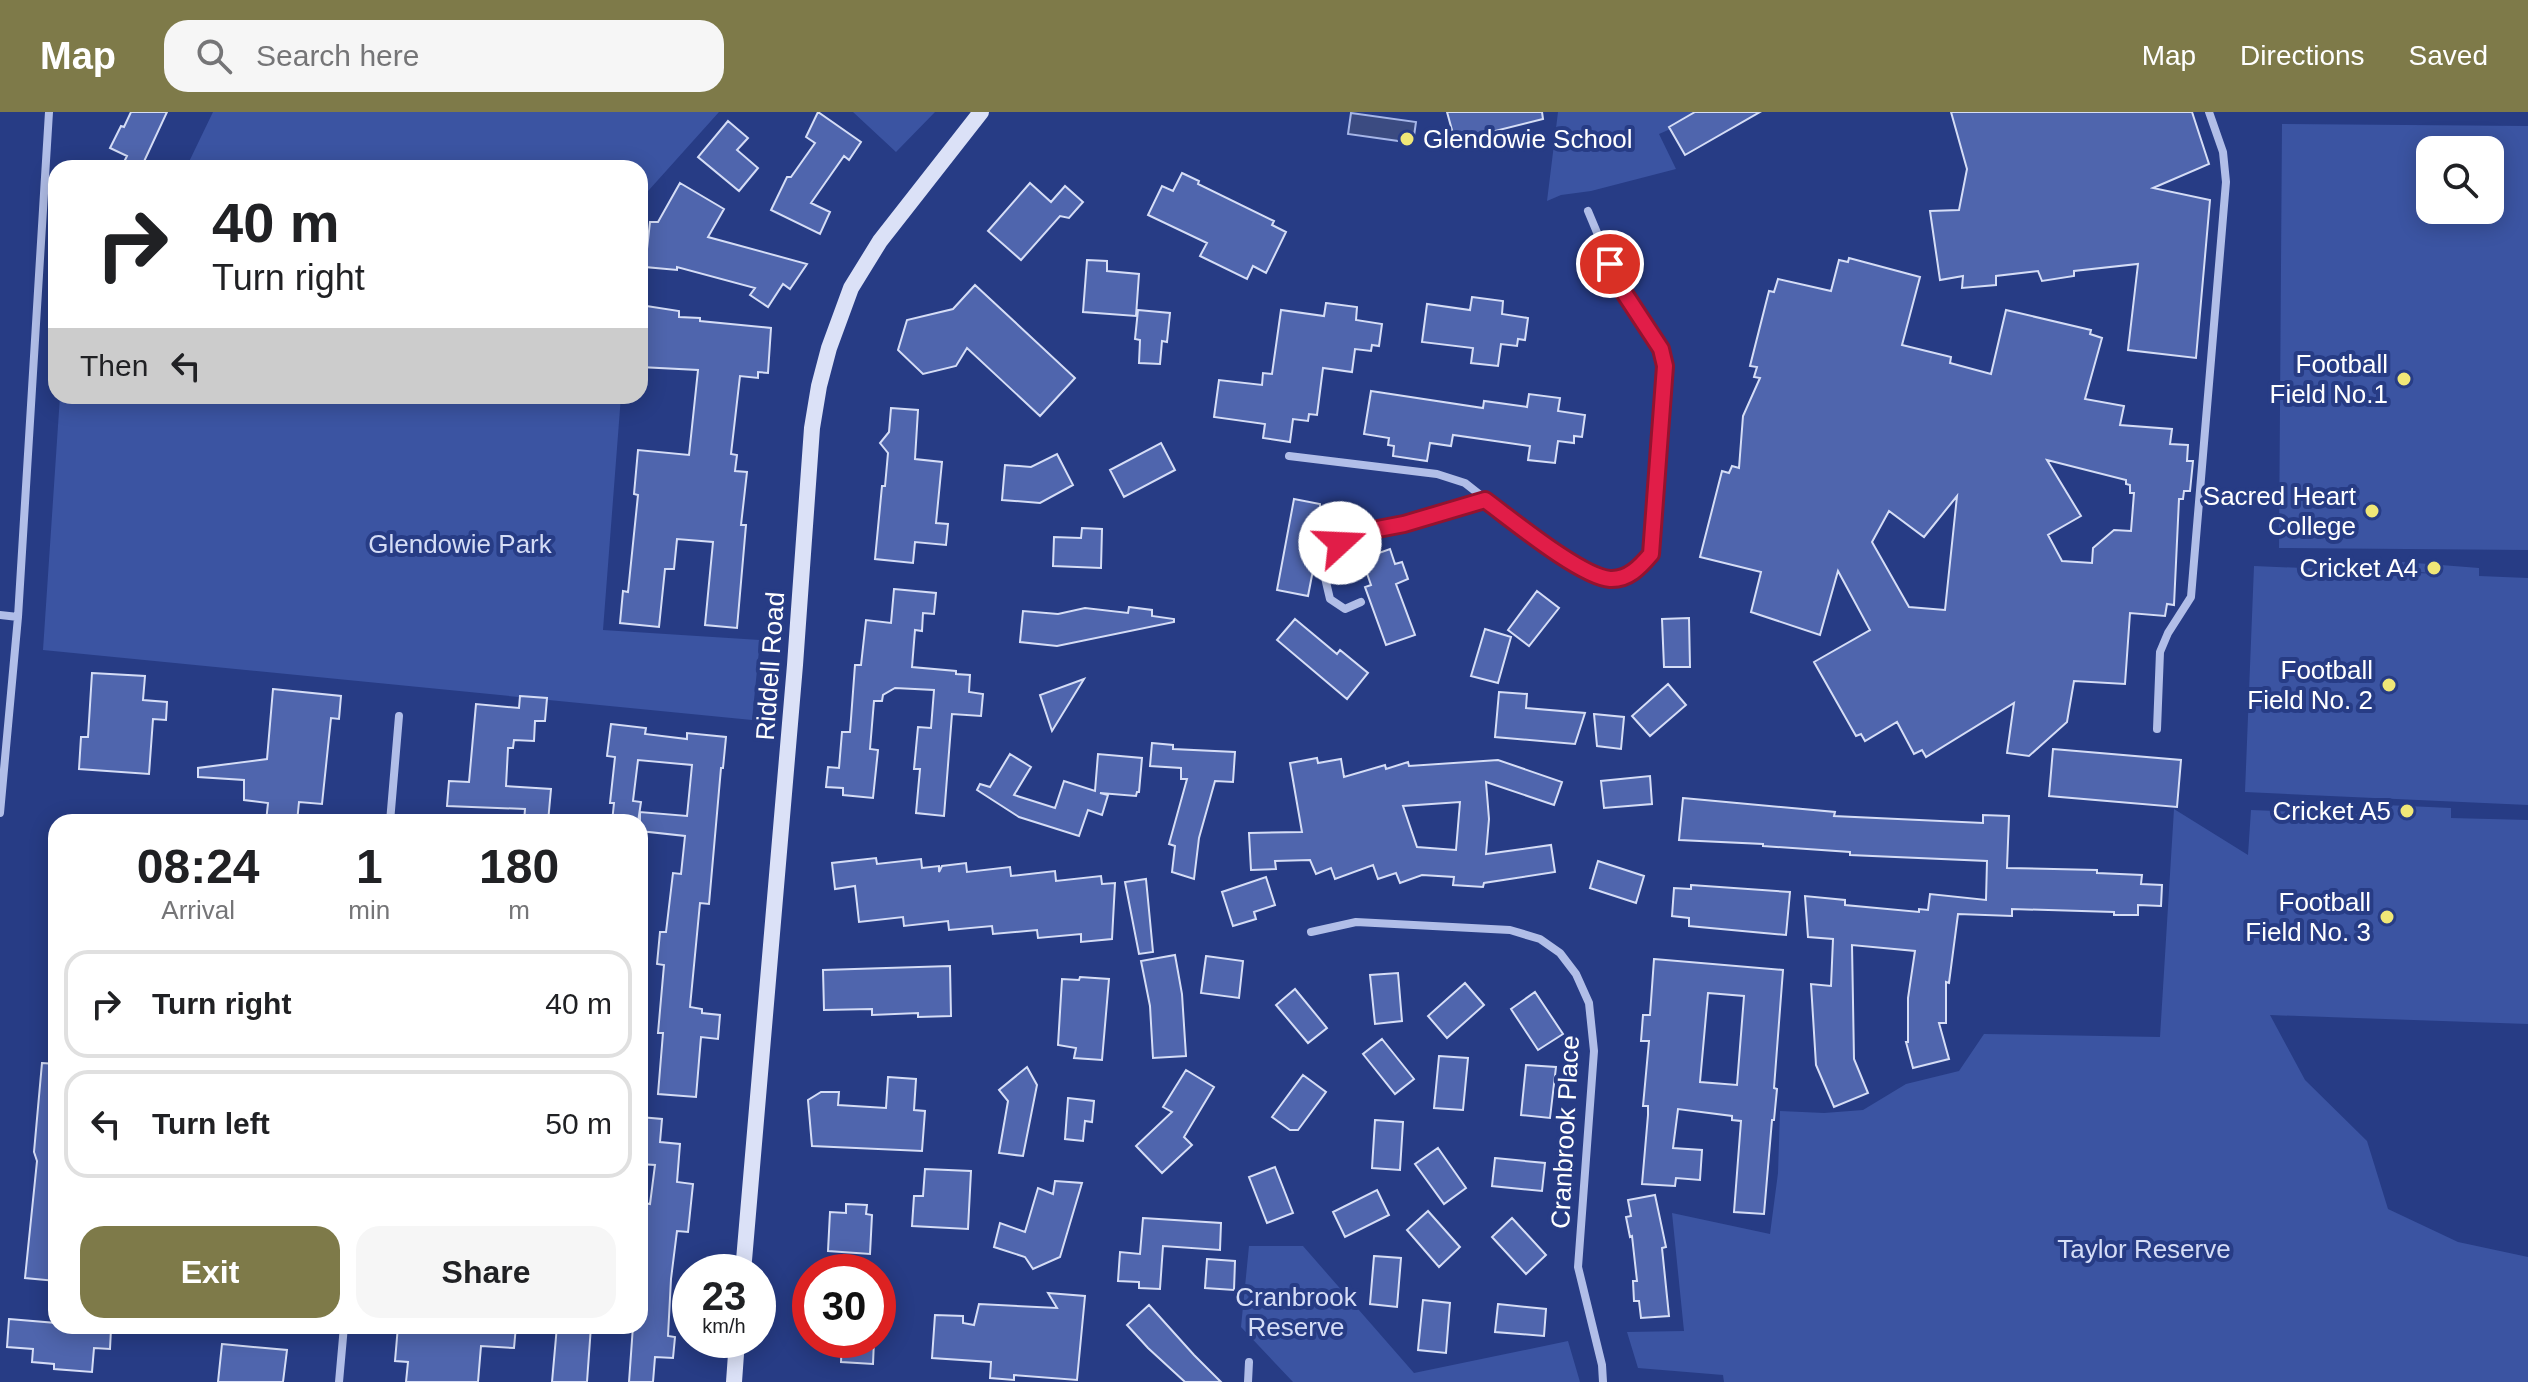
<!DOCTYPE html>
<html lang="en">
<head>
<meta charset="utf-8">
<style>
	:root { --surface:#fff; --page:#f6f6f6; --text:#202124; --muted:#757577; --line:#e0e0e0; --accent:#7e7a49 }
	body { margin:0; font-family:Helvetica,sans-serif; background:var(--page); color:var(--text); height:100vh; display:flex; flex-direction:column; font-size:30px; white-space:nowrap }
	* { box-sizing:border-box; margin:0 }
	p { font-size:26px; color:var(--muted) }
	.icon { flex:none; width:44px; height:44px; fill:none; stroke:currentColor; stroke-width:2; stroke-linecap:round; stroke-linejoin:round }
	.map { position:relative; flex:1; overflow:hidden }
	.details { position:absolute; left:48px; top:702px; width:600px; height:520px; display:flex; flex-direction:column; background:var(--surface); border-radius:24px; box-shadow:0 4px 20px #0003 }
	.details>* { flex:none }
	.banner { position:absolute; left:48px; top:48px; width:600px; height:244px; border-radius:24px; box-shadow:0 4px 20px #0003; background:#fff; color:var(--text); overflow:hidden }
	.tools { position:absolute; left:2416px; top:24px; display:grid; gap:16px }
	.tools a { display:grid; place-items:center; width:88px; height:88px; border-radius:16px; background:var(--surface); box-shadow:0 4px 20px #0003; font-size:40px }
	.speed { position:absolute; left:672px; top:1142px; display:flex; gap:16px; font-size:40px; font-weight:700; text-align:center }
	.speed>* { display:grid; place-content:center; width:104px; height:104px; border-radius:50%; background:var(--surface); box-shadow:0 4px 20px #0003; line-height:1 }
	.speed small { font-size:20px; font-weight:400 }
	.speed .limit { border:12px solid #d22; background:#fff; color:#111 }
	.pin { position:absolute; display:grid; place-items:center; width:68px; height:68px; color:#fff; margin:-34px; border:4px solid #fff; border-radius:50%; box-shadow:0 2px 8px #0007 }
	.me { position:absolute; width:88px; margin:-44px; rotate:70deg; stroke-linejoin:round; filter:drop-shadow(0 0 6px #0008) }
	.turn { display:flex; align-items:center; gap:28px; height:168px; padding:0 32px; font-size:36px }
	.turn .icon { width:104px; height:104px; stroke-width:2.5 }
	.turn b { display:block; font-size:56px; line-height:68px }
	.then { display:flex; align-items:center; height:76px; padding:0 32px; background:#0003; gap:16px; font-size:30px }
	.eta { display:flex; justify-content:space-evenly; align-items:center; height:136px; text-align:center }
	.eta b { font-size:48px; font-weight:700; line-height:56px }
	.cta { display:flex; gap:16px; margin-top:auto; padding:16px 32px }
	.cta a { flex:1; height:92px; border-radius:24px; background:var(--accent); color:#fff; font-size:32px; font-weight:700; line-height:92px; text-align:center }
	.cta a+a { background:var(--page); color:var(--text) }
	ul { padding:0; list-style:none }
	li { display:flex; align-items:center; gap:24px; height:108px; margin:0 16px 12px; padding:0 16px; border:4px solid var(--line); border-radius:24px }
	li div { flex:1 }
	li b { display:block; font-size:30px }
	li em { font-style:normal }
	header { display:flex; align-items:center; gap:48px; box-sizing:border-box; height:112px; padding:0 40px; background:var(--accent); color:#fff }
	header strong { font-size:38px }
	nav { display:flex; gap:44px; margin-inline-start:auto; font-size:28px }
	.search { width:560px; height:72px; background:var(--page); display:flex; align-items:center; gap:20px; box-sizing:border-box; padding:0 28px; border-radius:24px; color:var(--muted); font-size:30px }
	.map>svg:first-child { display:block }
	.green { fill:#3b54a2; fill-rule:evenodd }
	.water { fill:#3b4b81; stroke:#a6b6e8; stroke-width:2 }
	.building { fill:#4f65ad; stroke:#d5ddf6; stroke-width:2; fill-rule:evenodd }
	.lines { fill:none; stroke-linecap:round; stroke-linejoin:round }
	.street { stroke:#b1bee8; stroke-width:8 }
	.secondary { stroke:#dbe1f7; stroke-width:16 }
	.route-casing { stroke:#92132f; stroke-width:20 }
	.route { stroke:#e11d48; stroke-width:14 }
	.poi-dot { fill:#f0e777; stroke:#273c85; stroke-width:3 }
	.labels { text-anchor:middle; dominant-baseline:central; stroke-width:8; stroke-linejoin:round; paint-order:stroke }
	.poi-label { font-size:26px; fill:#fff; stroke:#273c85; text-anchor:end }
	.park-label { font-size:26px; fill:#d5ddf6; stroke:#273c85 }
	.street-label { font-size:26px; fill:#fff; stroke:#273c85 }
</style>
</head>
<body>
<header>
<strong>Map</strong>
<div class="search"><svg class="icon" aria-label="search" viewBox="0 0 24 24"><circle cx="10" cy="10" r="6"/><path d="M15 15l6 6"/></svg>Search here</div>
<nav><a>Map</a><a>Directions</a><a>Saved</a></nav>
</header>
<div class="map">
<svg width="2528" height="1270" viewBox="0 0 2528 1270">
	<rect width="100%" height="100%" fill="#273c85"/>
	<path class="green" d="M213,0H719L640,88V56H186Z
		M853,0H935L896,40Z
		M1558,0H1709L1659,22L1676,57L1591,79L1561,83L1547,89Z
		M2282,12L2528,14V438L2279,436ZM2490,38V98H2430V38Z
		M60,284H621L603,518L760,528L752,608L43,538Z
		M2390,449L2479,456V464L2528,466V693L2245,680L2254,454L2441,462L2389,457Z
		M2363,692L2451,696V706L2528,708V912L2270,903L2305,968L2367,1029L2388,1097L2458,1130L2528,1145V1270H1724L1723,1263L1638,1256L1627,1220L1684,1219L1672,1101L1770,1122L1778,1061L1780,999L1824,1001L1863,998L1906,972L1959,959L1984,922L2160,925L2174,697L2248,743L2251,698L2370,703L2362,701Z
		M1249,1134H1303L1414,1261L1568,1229L1580,1270H1293L1241,1215Z"/>
	<path class="water" d="M1351,1L1416,10L1413,31L1348,22Z"/>
	<path class="building" d="M131,0H167L141,56H121L127,44L110,36L121,14L124,15Z
		M818,0L861,30L849,48L844,44L811,91L830,100L820,122L771,98L787,65H791L815,31L806,25Z
		M1447,0H1542L1543,7L1455,29Z
		M1695,0H1760L1685,43L1669,15Z
		M1951,0H2192L2209,52L2153,76L2210,88L2196,246L2128,238L2138,152L2074,159V164L2042,169L2038,159L1996,164V173L1962,176L1963,164L1940,168L1930,99L1959,98L1967,57Z
		M728,9L748,26L737,38L758,56L739,79L698,45Z
		M1182,61L1199,69L1198,72L1274,109L1272,113L1286,120L1266,161L1253,154L1247,167L1200,144L1207,131L1148,103L1162,74L1173,79Z
		M680,71L724,97L708,125L807,152L790,177L783,172L768,195L750,183L755,176L677,155V158L645,155L650,110H658Z
		M1030,71L1051,90L1065,74L1083,90L1069,106L1060,104L1021,148L988,119Z
		M1849,146L1920,165L1902,233L1951,245L1950,251L1991,262L2006,198L2091,218L2090,222L2102,226L2085,287L2124,294L2120,313L2172,317L2170,332L2188,333L2187,349H2193L2190,379H2184L2183,387H2179L2174,493L2167,492L2165,504L2130,501L2125,572L2074,569L2067,610L2029,644L2007,641L2014,591L1926,645L1922,638L1914,642L1897,610L1865,629L1861,622L1856,624L1814,550L1870,518L1838,459L1820,523L1751,500L1761,460L1700,445L1722,359L1729,361L1732,354L1739,356L1743,304L1760,266L1754,265L1757,255L1750,254L1769,179L1774,180L1778,167L1831,179L1839,148L1848,150ZM2047,348L2126,368V372L2130,373V381H2134L2131,419L2114,418L2093,436L2092,451L2062,449L2048,423L2081,404ZM1957,384L1945,498L1909,495L1872,430L1889,399L1924,425Z
		M1087,148L1107,149V159L1139,162L1136,204L1083,200Z
		M975,173L1075,266L1040,304L967,236L956,254L923,262L898,238L907,208L953,197Z
		M1472,185L1503,189L1502,202L1528,206L1525,228L1518,227L1517,234L1501,232L1498,254L1471,251L1473,236L1422,230L1427,192L1470,198Z
		M1326,191L1357,195L1356,208L1382,212L1379,234L1372,233L1371,239L1355,237L1352,260L1323,256L1317,303L1309,302L1308,309L1293,307L1290,330L1263,326L1265,312L1214,305L1219,268L1262,273L1263,261L1272,262L1281,198L1324,204Z
		M640,193L679,199V205L700,206V209L771,216L768,261L758,260V266L740,264L731,342L737,343L735,359L747,360L741,413H746L737,516L705,513L713,430L677,427L674,457H665L659,515L620,511L623,479L628,480L638,383L634,382L638,338L689,343L698,258L640,255Z
		M1138,198L1170,201L1167,230L1162,229L1160,252L1139,251L1140,228L1135,227Z
		M1371,279L1483,296L1484,289L1527,295L1529,282L1560,286L1558,299L1585,303L1582,325L1574,324V331L1558,329L1555,351L1528,348L1530,334L1453,323L1451,334L1430,331L1427,349L1393,344L1394,334L1388,333L1389,326L1364,322Z
		M891,296L918,298L915,347L942,350L936,411L948,412L946,433L915,430L913,451L875,447L882,374H885L888,341L880,331L889,320Z
		M1161,331L1175,358L1124,385L1110,358Z
		M1057,342L1073,373L1040,391L1002,388L1005,353L1031,355Z
		M1294,387L1320,392V395L1325,396L1308,484L1277,478Z
		M1082,416L1102,417L1101,456L1053,454L1054,425L1081,426Z
		M1390,437L1395,452L1402,450L1408,467L1396,472L1415,523L1386,533L1365,475L1371,473L1362,447Z
		M894,477L936,481L934,502L923,501L922,519L915,518L912,555L956,559V562L970,563L969,580L983,582L981,604L952,602L944,704L916,701L920,657H914L918,615L931,616L934,578L895,576L883,583L882,589H874L870,637L878,638L873,686L843,683V676L826,675L828,655L839,656L842,620H850L855,553H861L866,508L891,511Z
		M1537,479L1559,496L1529,534L1508,518Z
		M1129,495L1152,498V504L1174,507V510L1057,534L1020,530L1023,499L1058,502L1085,496L1128,501Z
		M1689,506L1690,555H1664L1662,507Z
		M1295,507L1337,542L1340,538L1368,561L1347,587L1277,528Z
		M1485,517L1511,525L1498,571L1471,564Z
		M92,561L145,564L143,588L167,590L166,608L153,607L149,662L79,657L81,625H88Z
		M1084,567L1052,619L1040,583Z
		M1668,572L1686,593L1650,624L1632,604Z
		M273,577L341,584L339,607L331,606L322,692L299,690L297,710H266L268,691L244,688V668L198,665V656L267,647Z
		M1499,580L1527,582L1526,596L1585,601L1575,632L1495,625Z
		M520,584L547,586L545,609H535L534,629L514,628L513,636H508L506,674L551,677L548,710H524L525,697L447,694L449,669L469,670L476,592L519,596Z
		M1594,602L1624,605L1621,637L1597,634Z
		M611,612L646,616L645,622L687,627V621L726,625L723,656H721L709,792L700,791L690,895L702,897V901L720,903L718,927L701,925L696,985L658,982L663,921H658L664,853L657,852L660,820H666L673,761L681,762L685,724L640,719V700L687,704L692,653L638,648L633,689L641,690L638,710H612L614,691H610L615,645L607,644Z
		M1152,631L1173,633V637L1235,640L1233,670L1215,669L1199,726L1194,767L1172,760L1175,734L1169,732L1187,667H1181V656L1150,654Z
		M2053,637L2181,648L2177,695L2049,684Z
		M1010,642L1031,655L1014,683L1055,696L1064,669L1095,679L1098,642L1142,646L1139,680H1137L1136,684L1100,681L1108,683L1102,703L1088,698L1079,724L1019,705L977,678L980,672L990,675Z
		M1317,646L1318,651L1341,647L1344,665L1385,653L1386,657L1408,650L1409,654L1498,648L1562,670L1554,693L1486,670L1489,707L1486,742L1551,733L1555,760L1484,771L1483,775L1453,773L1454,765L1422,763L1400,771L1396,761L1378,767L1373,753L1335,767L1331,756L1316,762L1310,748L1275,749L1276,757L1251,758L1249,721L1302,720L1290,651ZM1460,690L1456,738L1417,735L1403,694Z
		M1650,664L1652,692L1604,696L1601,669Z
		M1683,686L1835,700L1834,704L1983,711V703L2009,704L2007,756L2097,758V761L2142,763L2141,772L2162,773L2161,794L2138,793V803H2114V800L2012,797V804L1958,802L1949,871L1946,870V911H1939L1949,947L1913,956L1906,930H1908V886L1915,839L1852,833L1854,947L1868,981L1834,995L1816,953L1811,872L1831,874L1833,827L1808,825L1805,784L1845,788V793L1919,800V797L1928,798L1930,782L1986,788L1987,749L1850,743V740L1763,734V732L1679,728Z
		M876,746L877,752L921,747L922,756L939,754V760L942,754L966,751L967,760L1010,755L1011,764L1055,759L1056,769L1101,764L1102,772L1115,771L1112,827L1081,830V822L1038,826L1037,818L993,822L992,814L949,818L948,809L904,814L903,805L859,810L855,774L835,777L832,751Z
		M1598,749L1644,764L1636,791L1590,776Z
		M1266,765L1275,793L1254,800L1256,807L1233,814L1222,780Z
		M1146,767L1153,840L1139,842L1125,770Z
		M1691,773L1790,780L1786,823L1689,814V806L1672,804L1674,776L1691,777Z
		M1175,843L1182,882L1186,944L1153,946L1150,894L1141,849Z
		M1206,844L1243,849L1239,886L1201,881Z
		M1654,847L1783,858L1774,976L1777,977L1774,1008H1772L1764,1102L1734,1100L1741,1009L1732,1008V1004L1678,997L1673,1036L1702,1038L1700,1068L1676,1066L1675,1074L1642,1072L1648,1003V994H1643L1649,929H1641L1643,903H1650ZM1708,881L1744,884L1737,973L1700,970Z
		M950,854L951,904L918,905V901L872,903V897L824,898L823,858Z
		M1398,861L1402,909L1375,912L1370,863Z
		M1080,865L1109,867L1102,948L1074,946L1076,936L1058,933L1062,867L1079,868Z
		M1465,871L1484,893L1447,926L1428,904Z
		M1295,877L1327,916L1308,931L1276,893Z
		M1535,880L1563,922L1538,938L1511,897Z
		M1382,927L1414,967L1395,982L1363,942Z
		M1439,944L1468,946L1463,998L1434,996Z
		M42,951L56,952V1169L25,1166L37,1049L34,1040Z
		M1526,953L1556,955L1550,1006L1521,1003Z
		M1027,955L1037,973L1023,1044L999,1041L1008,989L999,978Z
		M1186,958L1214,975L1184,1025L1192,1033L1162,1061L1136,1034L1172,1000L1163,995Z
		M1303,963L1326,980L1298,1018H1290L1272,1005Z
		M888,965L916,967L914,998L925,999L922,1039L812,1034L808,988L821,980H839L838,993L886,996Z
		M1068,986L1094,989L1092,1010L1085,1009L1083,1029L1065,1027Z
		M640,1005L662,1007L660,1030L680,1032L677,1070L693,1072L688,1120L677,1119L671,1167L668,1224L675,1225L673,1246L655,1245L653,1270H629L633,1214H640V1138L644,1091L650,1092L655,1053L640,1052Z
		M1375,1008L1403,1010L1400,1058L1372,1056Z
		M1438,1036L1466,1076L1444,1092L1415,1052Z
		M1495,1046L1545,1051L1542,1079L1492,1074Z
		M1275,1055L1293,1101L1267,1111L1249,1065Z
		M925,1057L971,1059L968,1117L912,1114L914,1084H923Z
		M1055,1069L1082,1071L1060,1145L1033,1157L1025,1145L994,1135L1000,1111L1025,1120L1038,1076L1053,1082Z
		M1377,1078L1389,1103L1345,1125L1333,1100Z
		M1655,1083L1666,1135L1662,1136L1669,1204L1641,1206L1639,1189H1634L1633,1169H1637L1632,1124L1630,1125L1626,1105L1631,1104L1628,1088Z
		M846,1092L867,1093L866,1102L872,1103L870,1142L828,1139L830,1100L846,1101Z
		M1428,1099L1460,1135L1439,1155L1407,1118Z
		M1143,1106L1221,1111L1220,1138L1163,1134L1160,1177L1139,1176V1170L1118,1169L1120,1140L1140,1142Z
		M1512,1106L1546,1143L1526,1162L1492,1125Z
		M1374,1144L1401,1146L1397,1195L1370,1192Z
		M1207,1147L1235,1149L1234,1178L1205,1176Z
		M1048,1181L1085,1184L1077,1268L1014,1263V1268L990,1266L991,1250L932,1246L935,1203L963,1204V1211L974,1213L979,1192L1057,1196Z
		M1423,1188L1450,1191L1446,1241L1418,1238Z
		M1498,1192L1546,1197L1544,1224L1495,1220Z
		M1149,1193L1194,1243L1221,1270H1185L1148,1236L1127,1213Z
		M9,1207L56,1211V1214H100V1216L111,1217L110,1237L94,1236L92,1260L54,1257V1252L32,1250L33,1237L7,1235Z
		M398,1214H516L514,1236L481,1234L478,1270H406L408,1250L395,1249Z
		M557,1214H591L587,1270H552Z
		M842,1228H874L873,1252L841,1250Z
		M222,1232L287,1238L283,1270H218Z"/>
	<g class="lines">
		<path class="street" d="M1289,344L1437,362L1465,371L1517,412L1597,465C1623,469 1634,462 1651,442L1665,254L1661,237L1619,173L1588,99
			M1361,490L1345,497L1330,487L1322,453L1340,431L1357,421L1404,412L1485,388
			M0,503L18,505
			M2157,617L2160,540L2168,521L2191,485L2226,70L2223,40L2209,0
			M0,701L18,505L49,0
			M390,710L399,604
			M1311,820L1356,810L1510,818L1540,827L1560,841L1576,862L1589,891L1594,939L1578,1155L1602,1253L1603,1270
			M339,1270L344,1214
			M1248,1270L1249,1250"/>
		<path class="secondary" d="M743,1160L795,553L812,316L819,274L829,236L851,176L880,129L981,0
			M734,1270L737,1228"/>
	</g>
	<g class="lines">
		<defs>
			<path id="route" d="M1340,431L1357,421L1404,412L1485,388C1511,407 1581,465 1610,467C1628,468 1640,455 1651,442L1665,254L1661,237L1619,173L1610,152"/>
		</defs>
		<use href="#route" class="route-casing"/>
		<use href="#route" class="route"/>
	</g>
	<g class="poi-dot">
		<circle cx="1407" cy="27" r="8"/>
		<circle cx="2404" cy="267" r="8"/>
		<circle cx="2372" cy="399" r="8"/>
		<circle cx="2434" cy="456" r="8"/>
		<circle cx="2389" cy="573" r="8"/>
		<circle cx="2407" cy="699" r="8"/>
		<circle cx="2387" cy="805" r="8"/>
	</g>
	<g class="labels">
		<g class="poi-label">
			<text x="1423" y="27" text-anchor="start">Glendowie School</text>
			<text x="2388" y="252">Football<tspan x="2388" dy="30">Field No.1</tspan></text>
			<text x="2356" y="384">Sacred Heart<tspan x="2356" dy="30">College</tspan></text>
			<text x="2418" y="456">Cricket A4</text>
			<text x="2373" y="558">Football<tspan x="2373" dy="30">Field No. 2</tspan></text>
			<text x="2391" y="699">Cricket A5</text>
			<text x="2371" y="790">Football<tspan x="2371" dy="30">Field No. 3</tspan></text>
		</g>
		<g class="park-label">
			<text x="460" y="432">Glendowie Park</text>
			<text x="2144" y="1137">Taylor Reserve</text>
			<text x="1296" y="1185">Cranbrook<tspan x="1296" dy="30">Reserve</tspan></text>
		</g>
		<g class="street-label">
			<text transform="translate(770 554) rotate(-86)">Riddell Road</text>
			<text transform="translate(1565 1020) rotate(-87)">Cranbrook Place</text>
		</g>
	</g>
</svg>
<div class="tools">
<a><svg class="icon" aria-label="search" viewBox="0 0 24 24"><circle cx="10" cy="10" r="6"/><path d="M15 15l6 6"/></svg></a>
</div>
<div class="speed"><div>23<small>km/h</small></div><div class="limit">30</div></div>
<div class="pin" style="left:1610px;top:152px;background:#d93025"><svg class="icon" aria-label="arrive" viewBox="0 0 24 24"><path d="M6 21V4h12l-3 4 3 4H6"/></svg></div>
<svg class="me" style="left:1340px;top:431px" viewBox="-20 -20 40 40"><circle r="19" fill="#fff"/><path d="M0-13L10 11 0 6-10 11z" fill="#e11d48"/></svg>
<div class="banner">
<div class="turn"><svg class="icon" aria-label="right" viewBox="0 0 24 24"><path d="M7 20v-9h11M14 6l5 5-5 5"/></svg><div><b>40 m</b>Turn right</div></div>
<div class="then">Then<svg class="icon" aria-label="left" viewBox="0 0 24 24"><path d="M17 20v-9H6M10 6l-5 5 5 5"/></svg></div>
</div>
<section class="details">
<div class="eta">
<div><b>08:24</b><p>Arrival</p></div>
<div><b>1</b><p>min</p></div>
<div><b>180</b><p>m</p></div>
</div>
<ul>
<li><svg class="icon" aria-label="right" viewBox="0 0 24 24"><path d="M7 20v-9h11M14 6l5 5-5 5"/></svg><div><b>Turn right</b></div><em>40 m</em></li>
<li><svg class="icon" aria-label="left" viewBox="0 0 24 24"><path d="M17 20v-9H6M10 6l-5 5 5 5"/></svg><div><b>Turn left</b></div><em>50 m</em></li>
</ul>
<div class="cta"><a>Exit</a><a>Share</a></div>
</section>
</div>
</body>
</html>
